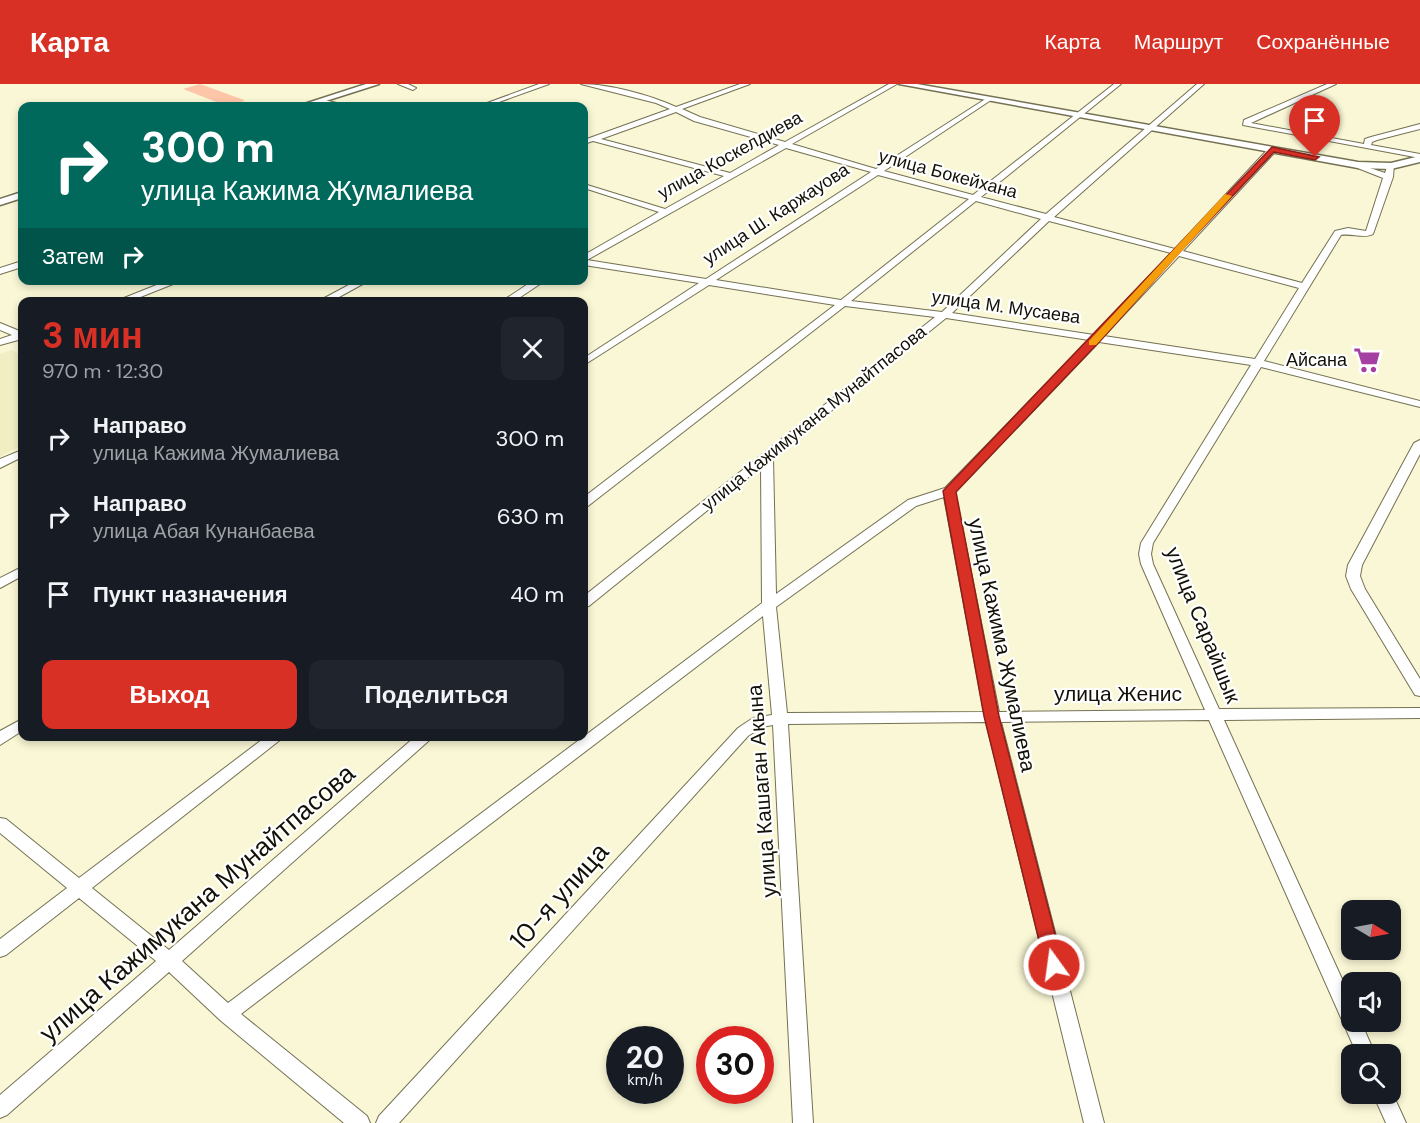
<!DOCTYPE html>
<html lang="ru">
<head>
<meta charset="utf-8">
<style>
	:root { --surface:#171b24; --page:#20242c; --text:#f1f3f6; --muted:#9ea1a6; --accent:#d93025 }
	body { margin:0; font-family:"DM Sans",sans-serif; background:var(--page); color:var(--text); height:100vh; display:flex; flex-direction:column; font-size:22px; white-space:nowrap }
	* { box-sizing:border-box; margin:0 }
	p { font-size:20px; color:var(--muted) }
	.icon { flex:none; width:33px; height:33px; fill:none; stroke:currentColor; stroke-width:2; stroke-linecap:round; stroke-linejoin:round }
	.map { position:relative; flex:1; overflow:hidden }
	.drawer { position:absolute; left:18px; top:213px; width:570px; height:444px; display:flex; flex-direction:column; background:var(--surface); border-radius:12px; box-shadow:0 3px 9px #0003 }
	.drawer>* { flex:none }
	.hud { position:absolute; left:18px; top:18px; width:570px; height:183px; border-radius:12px; box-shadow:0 3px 9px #0003; background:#00695c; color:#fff; overflow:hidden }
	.needle { width:39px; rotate:100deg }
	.fabs { position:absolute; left:1341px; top:816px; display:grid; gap:12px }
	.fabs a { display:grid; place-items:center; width:60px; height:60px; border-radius:12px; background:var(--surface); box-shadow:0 3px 9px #0003; font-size:30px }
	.speed { position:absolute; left:606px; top:942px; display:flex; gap:12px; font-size:30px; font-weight:700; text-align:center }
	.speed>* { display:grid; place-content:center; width:78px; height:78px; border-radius:50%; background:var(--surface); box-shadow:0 3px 9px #0003; line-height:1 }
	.speed small { font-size:15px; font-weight:400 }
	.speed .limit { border:9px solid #d22; background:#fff; color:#111 }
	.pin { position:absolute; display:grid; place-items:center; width:51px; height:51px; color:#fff; margin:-62px -26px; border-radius:50% 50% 50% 0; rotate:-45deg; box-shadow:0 0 6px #0007 }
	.pin .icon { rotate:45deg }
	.me { position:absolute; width:66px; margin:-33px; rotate:346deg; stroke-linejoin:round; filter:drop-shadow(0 0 4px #0008) }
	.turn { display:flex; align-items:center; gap:21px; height:126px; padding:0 24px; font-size:27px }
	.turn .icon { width:78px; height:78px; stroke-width:2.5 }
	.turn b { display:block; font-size:42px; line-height:51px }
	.then { display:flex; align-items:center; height:57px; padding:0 24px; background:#0003; gap:12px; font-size:22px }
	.round { display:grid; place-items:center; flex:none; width:63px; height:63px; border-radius:12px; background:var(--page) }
	.head { display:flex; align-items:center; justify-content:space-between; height:102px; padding:0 24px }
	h1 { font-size:36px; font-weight:700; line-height:45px; color:var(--accent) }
	.primary-button { display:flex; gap:12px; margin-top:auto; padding:12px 24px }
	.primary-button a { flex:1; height:69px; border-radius:12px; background:var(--accent); color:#fff; font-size:24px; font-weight:700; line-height:69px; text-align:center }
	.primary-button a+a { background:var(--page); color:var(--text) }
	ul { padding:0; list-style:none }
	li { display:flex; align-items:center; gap:18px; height:78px; padding:0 24px }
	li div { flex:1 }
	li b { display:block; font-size:22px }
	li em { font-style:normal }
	header { display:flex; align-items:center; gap:36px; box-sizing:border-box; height:84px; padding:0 30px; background:var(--accent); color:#fff }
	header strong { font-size:28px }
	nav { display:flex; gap:33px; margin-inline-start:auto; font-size:21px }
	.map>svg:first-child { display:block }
	.built { fill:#f2eec4 }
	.green { fill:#fdc6a8 }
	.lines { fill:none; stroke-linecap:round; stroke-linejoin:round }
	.minor-casing { stroke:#747153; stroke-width:2 }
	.tertiary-casing { stroke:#747153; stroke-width:3 }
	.minor { fill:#fff; fill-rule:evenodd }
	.tertiary { fill:#fff; fill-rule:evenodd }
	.route { fill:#d93025; stroke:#8d1f18; stroke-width:1.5 }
	.slow { fill:#f59e0b }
	.labels { text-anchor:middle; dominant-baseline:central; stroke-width:4.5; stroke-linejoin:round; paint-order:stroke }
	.far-street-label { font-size:18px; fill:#131106; stroke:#fff }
	.far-poi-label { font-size:18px; fill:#131106; stroke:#fff; text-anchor:end }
	.street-label { font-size:21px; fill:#131106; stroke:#fff }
	.near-street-label { font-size:26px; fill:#131106; stroke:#fff }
</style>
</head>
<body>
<header>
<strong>Карта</strong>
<nav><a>Карта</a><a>Маршрут</a><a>Сохранённые</a></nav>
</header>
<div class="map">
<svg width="1420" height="1039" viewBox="0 0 1420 1039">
	<rect width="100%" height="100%" fill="#f9f7d5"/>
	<path class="built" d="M12,266L22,272V361L0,373V270Z"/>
	<path class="green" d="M200,0L244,16V17L227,22L183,5Z"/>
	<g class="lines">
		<defs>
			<path id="minor" d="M398,0H408L416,4L413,6Z
				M539,0H549L488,22H479Z
				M581,0C609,0 650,11 676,23L740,0H750L682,25L700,33L785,58L889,0H897L792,60L876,85L987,14H991V16L884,87L973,111L1114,0H1121L981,113L1046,130L1197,0H1204L1054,133L1175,165L1269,64H1275V68L1183,167L1302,199L1335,147L1348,144L1366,147L1383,94L1355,83V79L1385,89L1388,80H1394L1393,93L1373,150C1365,155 1351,149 1341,151L1264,277L1420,317V323L1261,283L1153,459L1151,470L1153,480L1219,625L1420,624V634L1224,636L1352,917V938H1361L1375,970H1357L1209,636L1001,638L1104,1039H1084L986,638L788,640L813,1039H793L773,641L762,643L748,652L399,1039H376L379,1032L738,644L753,634L772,631L763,532L241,930L367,1032L370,1039H344L220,936L169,888L7,1031L0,1034V1011L156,877L79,814L6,871L0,873V855L67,804L0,749V734L6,735L79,794L267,652H285L92,804L169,866L416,652H434L182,877L228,919L762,519L761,383L589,522L584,523V512L935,233L845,222L588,422L584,423V413L835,221L709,201L584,281V274L699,199L584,181V171L659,128L584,104V100L665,125L724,92L593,57L584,60V56L670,25L656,19ZM676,28L694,37L779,61L730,89L601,55ZM786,64L871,88L706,195L587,176ZM878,91L969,115L841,216L716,196ZM976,117L1041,135L942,228L851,217ZM1049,137L1171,169L1094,251L952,229ZM1179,172L1299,204L1255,275L1104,252ZM946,234L1089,256L945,404L908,416L776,510L773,374ZM1099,258L1251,281L1141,459L1139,470L1141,480L1205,626L999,628L955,408ZM944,413L984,628L787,629L776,523L916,422Z
				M1327,0H1336L1251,39L1364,60L1365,55L1371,53L1420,40V45L1377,56L1372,58L1371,61L1420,70V74L1243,41L1244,36Z
				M320,15L341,20L342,22H332L317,19L316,17Z
				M22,177V183L0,190V184Z
				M169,196H183L128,218H114Z
				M358,196H370L330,218H317Z
				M534,196H546L513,218H501Z
				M0,239L22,248V255L0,261V255L12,251L0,246Z
				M1420,356V370L1362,481L1360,492L1365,505L1420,595V612L1415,611L1351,505L1346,492L1348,481L1414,359Z
				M22,366V373L0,384V375Z
				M22,483V492L0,504V494Z
				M22,635V647L0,661V647Z
				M1390,1004L1406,1039H1386L1373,1010H1390Z"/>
			<path id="tertiary" d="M366,0H379L310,22H298Z
				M899,0H917L1358,78L1391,79L1420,72V78L1391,85L1358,84Z
				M22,108V114L0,121V115Z"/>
		</defs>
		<use href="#minor" class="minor-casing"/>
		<use href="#tertiary" class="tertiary-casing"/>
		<use href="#minor" class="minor"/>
		<use href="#tertiary" class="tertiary"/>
	</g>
	<path class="route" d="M1272,63L1319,73L1315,76L1274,68L1178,170L1102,255L956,408L999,632L1063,881L1061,886L1054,889L1048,886L1045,881L984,632L943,407Z"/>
	<path class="slow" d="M1225,110L1232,112L1096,261H1089V257Z"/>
	<defs>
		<symbol id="supermarket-bare" viewBox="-9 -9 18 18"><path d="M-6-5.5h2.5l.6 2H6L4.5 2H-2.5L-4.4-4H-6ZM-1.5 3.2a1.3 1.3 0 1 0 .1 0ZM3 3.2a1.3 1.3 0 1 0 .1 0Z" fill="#a53fa2" stroke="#fff" stroke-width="2.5" paint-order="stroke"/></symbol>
	</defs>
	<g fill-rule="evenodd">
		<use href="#supermarket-bare" x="1348" y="257" width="38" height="38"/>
	</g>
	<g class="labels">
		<g class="far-street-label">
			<text transform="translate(730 71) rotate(-29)">улица Коскелдиева</text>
			<text transform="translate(948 90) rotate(15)">улица Бокейхана</text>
			<text transform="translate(776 130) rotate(-33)">улица Ш. Каржауова</text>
			<text transform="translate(1006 223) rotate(8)">улица М. Мусаева</text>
			<text transform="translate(814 334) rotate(-39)">улица Кажимукана Мунайтпасова</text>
		</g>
		<g class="far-poi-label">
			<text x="1347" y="276">Айсана</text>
		</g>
		<g class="street-label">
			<text transform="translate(1203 541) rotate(68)">улица Сарайшык</text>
			<text transform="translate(1002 561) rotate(78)">улица Кажима Жумалиева</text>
			<text x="1118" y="610">улица Женис</text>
			<text transform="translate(762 707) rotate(-94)">улица Кашаган Акына</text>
		</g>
		<g class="near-street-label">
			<text transform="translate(559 812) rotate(-48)">10-я улица</text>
			<text transform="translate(197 819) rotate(-41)">улица Кажимукана Мунайтпасова</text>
		</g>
	</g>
</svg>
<div class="fabs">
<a><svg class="needle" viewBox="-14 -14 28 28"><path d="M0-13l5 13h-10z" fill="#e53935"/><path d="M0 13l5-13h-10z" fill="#9ea1a6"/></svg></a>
<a><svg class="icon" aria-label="sound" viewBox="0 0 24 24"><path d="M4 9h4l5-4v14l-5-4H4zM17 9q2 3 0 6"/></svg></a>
<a><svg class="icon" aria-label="search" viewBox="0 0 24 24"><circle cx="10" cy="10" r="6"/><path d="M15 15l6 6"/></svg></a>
</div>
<div class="speed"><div>20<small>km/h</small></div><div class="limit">30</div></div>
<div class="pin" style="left:1315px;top:73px;background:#d93025"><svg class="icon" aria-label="arrive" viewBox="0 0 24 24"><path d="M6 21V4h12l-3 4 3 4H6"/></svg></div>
<svg class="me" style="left:1054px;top:881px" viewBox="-20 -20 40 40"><circle r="17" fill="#d93025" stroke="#fff" stroke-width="3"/><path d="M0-11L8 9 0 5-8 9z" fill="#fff"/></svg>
<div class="hud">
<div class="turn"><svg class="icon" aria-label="right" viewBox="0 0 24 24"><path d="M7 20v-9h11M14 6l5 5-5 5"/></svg><div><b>300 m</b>улица Кажима Жумалиева</div></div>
<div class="then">Затем<svg class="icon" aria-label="right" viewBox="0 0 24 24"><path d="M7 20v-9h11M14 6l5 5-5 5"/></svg></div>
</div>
<section class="drawer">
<div class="head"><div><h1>3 мин</h1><p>970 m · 12:30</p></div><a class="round"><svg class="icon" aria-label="close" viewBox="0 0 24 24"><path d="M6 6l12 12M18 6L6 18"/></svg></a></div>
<ul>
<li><svg class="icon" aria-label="right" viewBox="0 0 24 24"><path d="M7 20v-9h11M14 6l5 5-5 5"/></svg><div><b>Направо</b><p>улица Кажима Жумалиева</p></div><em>300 m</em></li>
<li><svg class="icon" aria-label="right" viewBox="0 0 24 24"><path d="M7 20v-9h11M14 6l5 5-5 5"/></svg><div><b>Направо</b><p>улица Абая Кунанбаева</p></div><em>630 m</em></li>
<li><svg class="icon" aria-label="arrive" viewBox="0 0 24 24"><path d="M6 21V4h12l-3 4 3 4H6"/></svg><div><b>Пункт назначения</b></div><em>40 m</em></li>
</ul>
<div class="primary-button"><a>Выход</a><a>Поделиться</a></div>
</section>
</div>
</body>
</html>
